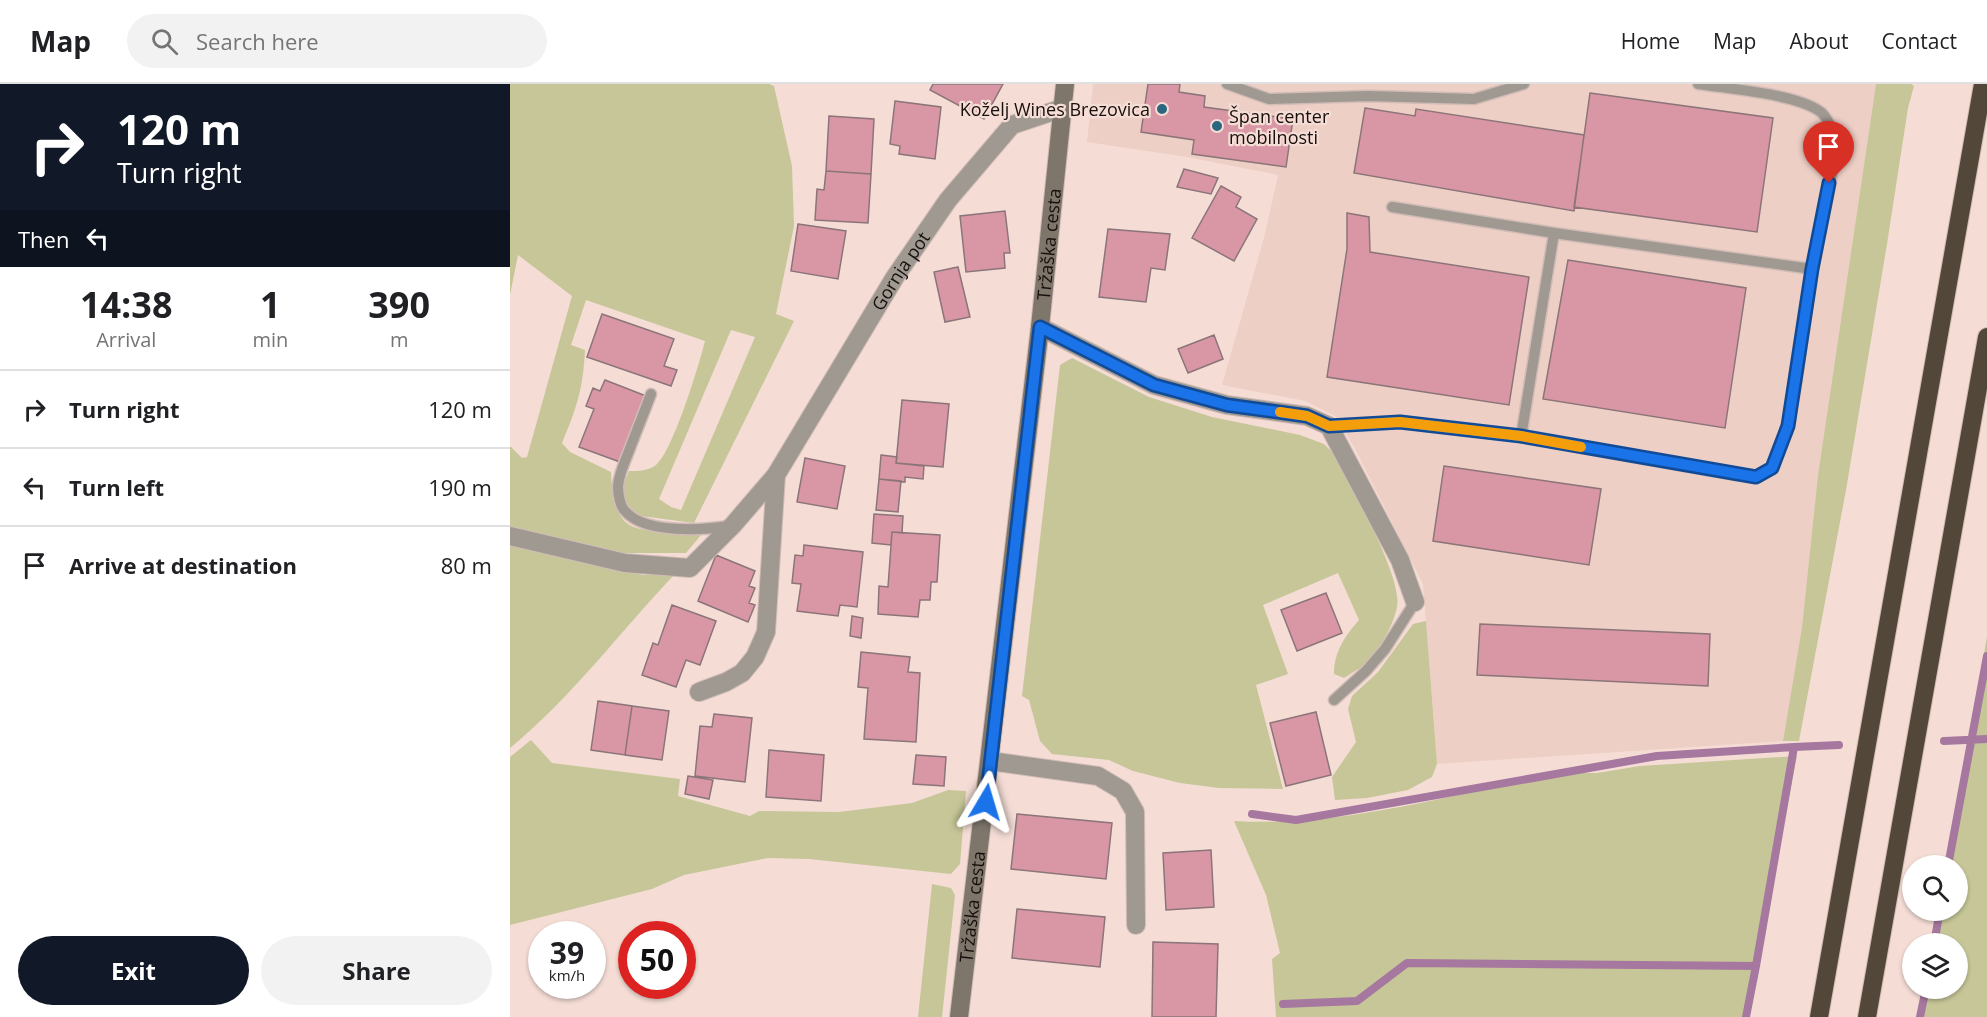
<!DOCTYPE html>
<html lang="en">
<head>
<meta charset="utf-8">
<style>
	:root { --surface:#fff; --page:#f2f2f2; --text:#202124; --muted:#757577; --line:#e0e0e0; --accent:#111827 }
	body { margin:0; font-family:"Open Sans",sans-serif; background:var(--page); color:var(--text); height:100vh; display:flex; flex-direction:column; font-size:22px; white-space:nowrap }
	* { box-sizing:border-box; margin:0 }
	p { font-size:20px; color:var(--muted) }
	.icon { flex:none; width:33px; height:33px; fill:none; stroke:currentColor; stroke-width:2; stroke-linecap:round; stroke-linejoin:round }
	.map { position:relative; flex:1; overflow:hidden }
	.drawer { display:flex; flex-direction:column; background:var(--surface); width:510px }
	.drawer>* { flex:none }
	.guide { background:#111827; color:#fff; overflow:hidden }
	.buttons { position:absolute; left:1392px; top:771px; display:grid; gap:12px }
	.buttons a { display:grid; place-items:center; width:66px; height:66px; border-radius:50%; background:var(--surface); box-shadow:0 2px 4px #0004; font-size:30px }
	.speed { position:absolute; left:18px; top:837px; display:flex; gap:12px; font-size:30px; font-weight:700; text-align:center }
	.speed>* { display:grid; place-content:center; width:78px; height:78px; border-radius:50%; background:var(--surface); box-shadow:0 2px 4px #0004; line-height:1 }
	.speed small { font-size:15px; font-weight:400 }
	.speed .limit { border:9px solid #d22; background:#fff; color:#111 }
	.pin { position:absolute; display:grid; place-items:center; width:51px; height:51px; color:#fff; margin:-62px -26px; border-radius:50% 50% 50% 0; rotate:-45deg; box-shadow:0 0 6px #0007 }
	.pin .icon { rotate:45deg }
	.me { position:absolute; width:66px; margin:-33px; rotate:7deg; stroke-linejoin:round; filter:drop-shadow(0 0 4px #0008) }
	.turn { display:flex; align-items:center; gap:21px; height:126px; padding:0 18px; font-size:27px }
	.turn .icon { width:78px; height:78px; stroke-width:2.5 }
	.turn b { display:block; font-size:42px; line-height:51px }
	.then { display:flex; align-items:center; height:57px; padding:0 18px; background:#0003; gap:12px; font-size:22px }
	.eta { display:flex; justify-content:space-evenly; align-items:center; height:102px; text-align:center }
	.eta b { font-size:36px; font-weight:700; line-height:42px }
	.primary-button { display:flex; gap:12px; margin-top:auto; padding:12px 18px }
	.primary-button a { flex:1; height:69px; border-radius:36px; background:var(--accent); color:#fff; font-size:24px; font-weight:700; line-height:69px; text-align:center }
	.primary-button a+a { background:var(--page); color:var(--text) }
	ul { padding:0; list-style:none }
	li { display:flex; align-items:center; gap:18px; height:78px; padding:0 18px; border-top:2px solid var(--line) }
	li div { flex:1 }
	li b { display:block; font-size:22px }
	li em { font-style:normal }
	header { display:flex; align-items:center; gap:36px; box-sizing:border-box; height:84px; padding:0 30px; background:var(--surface); border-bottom:2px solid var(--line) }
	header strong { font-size:28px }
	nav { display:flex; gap:33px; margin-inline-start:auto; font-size:21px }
	.search { width:420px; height:54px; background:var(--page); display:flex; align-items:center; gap:15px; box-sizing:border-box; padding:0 21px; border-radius:33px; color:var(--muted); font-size:22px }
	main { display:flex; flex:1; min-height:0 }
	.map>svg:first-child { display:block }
	.built { fill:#eecfc5 }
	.green { fill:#c6c698; fill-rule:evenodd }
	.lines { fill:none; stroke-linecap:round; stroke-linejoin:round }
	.stream { stroke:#a6779f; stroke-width:8 }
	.building { fill:#d997a5; stroke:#8b7579; stroke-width:1.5 }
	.lane-casing { stroke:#d1bcb6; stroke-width:13 }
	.street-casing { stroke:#d1bcb6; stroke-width:20 }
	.secondary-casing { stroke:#d1bcb6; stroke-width:20 }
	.highway-casing { stroke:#d1bcb6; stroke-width:20 }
	.lane { stroke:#9f9992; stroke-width:10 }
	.street { stroke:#9f9992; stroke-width:18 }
	.secondary { stroke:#7e766b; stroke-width:18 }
	.highway { stroke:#534739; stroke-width:18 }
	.route-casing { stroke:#114b97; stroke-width:15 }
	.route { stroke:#1a73e8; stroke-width:10 }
	.slow { stroke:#f59e0b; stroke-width:10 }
	.poi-dot { fill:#2b657e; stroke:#f5ddd6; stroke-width:2 }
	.labels { text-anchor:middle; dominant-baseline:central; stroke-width:4.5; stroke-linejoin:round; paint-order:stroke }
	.poi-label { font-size:18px; fill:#170f0c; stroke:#f5ddd6; text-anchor:end }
	.street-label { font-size:18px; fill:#170f0c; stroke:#f5ddd6 }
</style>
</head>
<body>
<header>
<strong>Map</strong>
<div class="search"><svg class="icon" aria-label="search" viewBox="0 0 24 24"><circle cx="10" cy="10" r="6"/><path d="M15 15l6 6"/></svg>Search here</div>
<nav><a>Home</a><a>Map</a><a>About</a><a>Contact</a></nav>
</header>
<main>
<section class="drawer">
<div class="guide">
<div class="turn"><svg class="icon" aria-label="right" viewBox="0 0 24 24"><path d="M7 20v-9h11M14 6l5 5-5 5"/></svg><div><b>120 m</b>Turn right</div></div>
<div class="then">Then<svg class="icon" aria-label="left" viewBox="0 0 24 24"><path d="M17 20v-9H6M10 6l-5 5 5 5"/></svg></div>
</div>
<div class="eta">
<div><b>14:38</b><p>Arrival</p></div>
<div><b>1</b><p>min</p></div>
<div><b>390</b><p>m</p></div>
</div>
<ul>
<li><svg class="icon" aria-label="right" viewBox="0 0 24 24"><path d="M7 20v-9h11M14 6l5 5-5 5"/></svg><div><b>Turn right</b></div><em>120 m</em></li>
<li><svg class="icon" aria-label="left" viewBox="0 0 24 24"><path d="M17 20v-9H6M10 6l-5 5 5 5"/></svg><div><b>Turn left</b></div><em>190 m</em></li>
<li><svg class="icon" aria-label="arrive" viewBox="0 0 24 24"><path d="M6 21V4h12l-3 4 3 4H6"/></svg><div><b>Arrive at destination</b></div><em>80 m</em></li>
</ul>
<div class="primary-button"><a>Exit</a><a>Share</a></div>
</section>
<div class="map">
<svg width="1477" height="933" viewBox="0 0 1477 933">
	<rect width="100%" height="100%" fill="#f5ddd6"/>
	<path class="built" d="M583,0H1366L1308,391L1292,543L1273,657L927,680L913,500L844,363L825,332L795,317L712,301L755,150L768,91L677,73L577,58Z"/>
	<path class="green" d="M0,0H259L264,2L282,82L284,142L266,230L284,237L184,439L131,432L114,420L112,405L119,387C128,387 138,387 146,381C163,367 189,281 195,257L76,216L61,261L75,266C73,305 67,323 52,359L60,368L101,388C104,464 135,440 191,451L176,469H94L0,446V362L12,374L17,373L62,212L8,171L0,211ZM221,246L245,253L171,426L161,423L149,415Z
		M1366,0H1401L1404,2L1398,24L1377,160L1336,406L1289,657H1273L1292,543L1308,391Z
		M562,274L639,313L702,333L790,351L814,360L825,371C840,401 893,493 887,523C883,543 868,568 853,582C847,586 840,590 834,594L824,590C824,568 835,552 849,536L828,489L753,521L778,590L746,601L773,705L709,704L670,699L623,687L599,676L542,670L530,657L519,616L512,612L550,281Z
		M0,460L133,491H164C110,548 61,614 0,664Z
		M916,537L927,680L922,693L898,706L857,714L825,716L822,693L846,658L838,625L842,612L868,588L903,540Z
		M1477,553V933H1410L1415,905L1448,904V860L1423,859L1428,827L1448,826V782L1436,781Z
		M21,656L42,679L170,695L168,712L240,732L249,727L329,728L402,719L438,706L456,707L450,780L441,790L299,775L258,774L174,791L142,805L0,841V673Z
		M1287,672L1236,933H766L762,875L770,869L756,811L724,737C837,744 949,707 1060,689H1087L1130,682Z
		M422,800L441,804L445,811L432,933H408Z"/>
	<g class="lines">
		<path class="stream" d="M1434,657L1477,655
			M742,730L786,736L1147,672L1284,663
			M1438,782L1477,572
			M1424,860L1430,826
			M773,920L847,917L897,879L1246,882L1284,663L1329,661
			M1236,933L1246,882
			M1410,933L1416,904"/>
	</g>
	<path class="building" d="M423,0H493L474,35L420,6Z
		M638,0H670L669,8L695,12L694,23L783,35L776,83L682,70L684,56L631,48Z
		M1080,9L1263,34L1247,148L1064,123Z
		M385,17L431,23L425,75L389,70L390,62L380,60Z
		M855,24L905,32L906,25L1074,51L1064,127L844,89Z
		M319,32L364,35L361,90L316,87Z
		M674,85L708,94L701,110L667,103Z
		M316,87L361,90L358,139L305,136L307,105L314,106Z
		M711,102L731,113L726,123L747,135L724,177L682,154Z
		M495,127L500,169H494L495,184L456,188L450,132Z
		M837,129L859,133L860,168L1019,193L999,321L817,293L837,165Z
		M288,140L336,147L328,195L281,187Z
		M598,145L660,150L655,186L641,184L636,218L589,213Z
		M1058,176L1236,204L1215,344L1033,315Z
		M448,183L460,233L435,238L424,188Z
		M92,230L164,255L154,282L167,286L161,302L77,273Z
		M704,251L713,275L678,289L668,265Z
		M95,296L136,312L110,378L69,363L84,325L76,322L83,304L90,307Z
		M392,316L439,320L433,383L386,379Z
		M371,371L387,373L386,379L414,382L413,395L395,393V398L369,395Z
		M295,374L335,382L327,425L287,418Z
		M934,382L1091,405L1079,481L923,457Z
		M369,395L391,397L388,428L366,426Z
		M364,430L393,432L392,449L382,448L381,461L362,459Z
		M382,448L430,451L427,498H421L420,516H410L408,533L368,530L369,502L378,503Z
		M294,461L353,468L347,523L330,521L328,532L287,527L291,500L282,499L285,471L293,472Z
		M206,471L245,487L239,502L245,504L239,519L245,521L238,538L188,517Z
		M816,509L832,549L787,567L771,526Z
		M162,521L206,537L190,581L176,576L166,603L132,591L143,559L148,561Z
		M342,532L353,534L351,554L340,552Z
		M970,540L1200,550L1198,602L967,591Z
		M351,568L400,573L398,588L410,589L406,658L354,655L358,604L348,603Z
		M88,617L122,622L115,671L81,666Z
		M122,622L159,627L152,676L115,671Z
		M806,628L821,691L776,702L760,639Z
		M204,630L242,634L235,698L185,692L190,642L202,643Z
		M259,666L314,671L311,717L256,713Z
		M406,671L436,673L434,702L403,700Z
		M178,692L203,696L199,715L175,710Z
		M507,730L602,739L596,795L501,785Z
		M701,766L704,823L656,826L653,769Z
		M507,825L595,833L590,883L502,874Z
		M643,858L708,860L706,933H642Z"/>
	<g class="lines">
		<defs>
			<path id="lane" d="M717,0L759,15L858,12L964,15L1014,0
				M882,123L1044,149L1302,185
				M141,310C134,329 126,348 119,367C115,377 109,390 108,402C108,410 110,423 116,428C136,450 193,446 220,442
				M819,342L890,337L1011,353L1226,391L1246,393L1262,384C1290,322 1290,250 1302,184C1309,145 1322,106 1324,67C1325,55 1321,38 1312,29C1290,10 1219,5 1188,0
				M1011,353L1044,149
				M824,616L856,587L875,565L905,518"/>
			<g id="street">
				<path d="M530,243L644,301L717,321L797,332L819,342L890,476L905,518"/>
				<path id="s1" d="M0,452L115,479L180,484L223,441L266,391L385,193L438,116L502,41L553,24"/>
				<path d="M189,608L216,598L232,589L245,573L256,548L266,391"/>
				<path d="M480,677L588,692L613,707L625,728L626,841"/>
			</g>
			<g id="secondary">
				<path id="s2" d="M449,933L530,243L555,0"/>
			</g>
			<path id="highway" d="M1309,933L1473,0
				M1357,933L1477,253"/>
		</defs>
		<use href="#lane" class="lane-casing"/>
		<use href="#street" class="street-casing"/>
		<use href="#secondary" class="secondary-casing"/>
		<use href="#highway" class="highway-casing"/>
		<use href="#lane" class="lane"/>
		<use href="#street" class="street"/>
		<use href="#secondary" class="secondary"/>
		<use href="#highway" class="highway"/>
	</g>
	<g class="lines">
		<defs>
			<path id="route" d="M476,718L530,243L644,301L717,321L797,332L819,342L890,338L1011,352L1246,393L1262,384L1278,342L1302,185L1319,99"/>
		</defs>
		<use href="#route" class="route-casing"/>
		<use href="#route" class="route"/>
		<path class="slow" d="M770,328L797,332L819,342L890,338L1011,352L1071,363"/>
	</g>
	<g class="poi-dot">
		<circle cx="652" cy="25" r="6"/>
		<circle cx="707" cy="42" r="6"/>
	</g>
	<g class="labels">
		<g class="poi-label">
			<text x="640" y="25">Koželj Wines Brezovica</text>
			<text x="719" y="32" text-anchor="start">Špan center<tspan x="719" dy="21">mobilnosti</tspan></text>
		</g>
		<g class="street-label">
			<text stroke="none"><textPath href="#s2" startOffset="778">Tržaška cesta</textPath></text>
			<text stroke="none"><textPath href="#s1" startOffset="549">Gornja pot</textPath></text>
			<text stroke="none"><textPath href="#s2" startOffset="111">Tržaška cesta</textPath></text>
		</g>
	</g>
</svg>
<div class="buttons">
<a><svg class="icon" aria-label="search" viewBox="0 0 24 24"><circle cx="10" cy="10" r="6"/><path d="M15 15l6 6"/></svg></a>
<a><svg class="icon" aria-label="layers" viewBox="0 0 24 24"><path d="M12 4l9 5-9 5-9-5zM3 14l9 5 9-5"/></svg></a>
</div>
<div class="speed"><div>39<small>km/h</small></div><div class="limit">50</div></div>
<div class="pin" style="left:1319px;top:99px;background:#d93025"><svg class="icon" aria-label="arrive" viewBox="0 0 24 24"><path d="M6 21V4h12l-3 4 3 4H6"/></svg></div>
<svg class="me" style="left:476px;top:718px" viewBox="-20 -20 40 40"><path d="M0-17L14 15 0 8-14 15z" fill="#1a73e8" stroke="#fff" stroke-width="4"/></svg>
</div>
</main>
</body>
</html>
